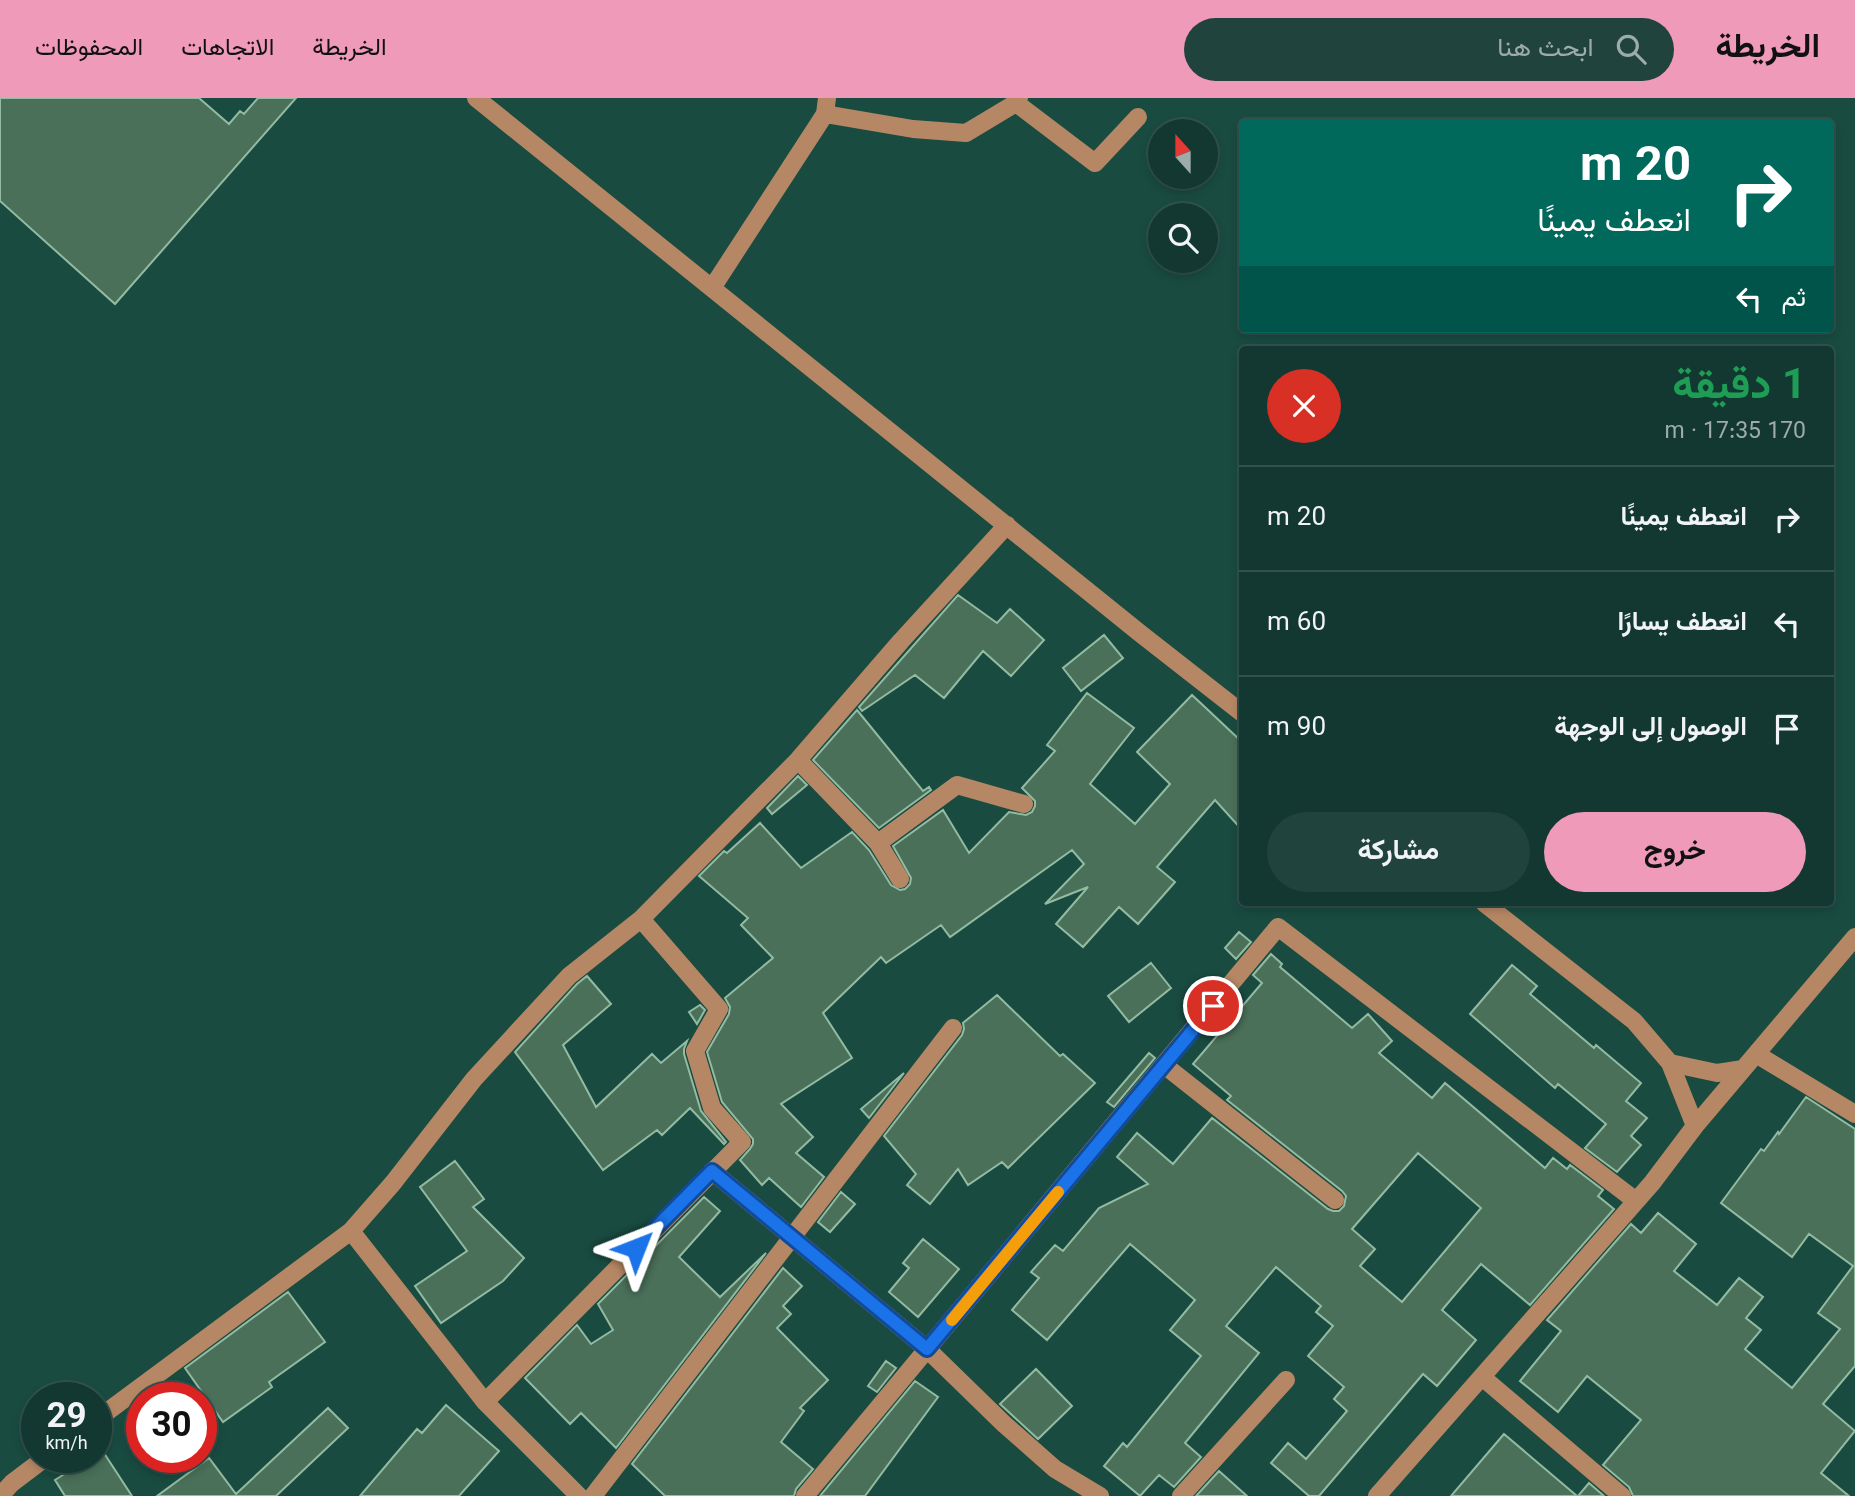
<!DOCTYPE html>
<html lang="ar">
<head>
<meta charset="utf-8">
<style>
	:root { --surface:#133831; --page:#20433d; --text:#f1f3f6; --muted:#9dacab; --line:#32524d; --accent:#ef9ab8 }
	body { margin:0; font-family:Georgia,Vazirmatn,serif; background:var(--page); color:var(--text); direction:rtl; height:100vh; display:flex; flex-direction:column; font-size:26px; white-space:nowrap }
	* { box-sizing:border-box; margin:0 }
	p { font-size:23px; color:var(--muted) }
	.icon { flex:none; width:38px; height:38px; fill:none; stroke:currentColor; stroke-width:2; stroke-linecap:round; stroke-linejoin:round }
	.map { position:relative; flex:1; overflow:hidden; direction:ltr }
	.drawer { position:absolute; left:1239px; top:248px; width:595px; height:560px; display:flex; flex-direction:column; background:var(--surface); border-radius:7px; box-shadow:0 4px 10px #0003,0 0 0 2px var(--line); direction:rtl }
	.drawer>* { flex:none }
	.guide { position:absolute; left:1239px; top:21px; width:595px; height:214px; border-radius:7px; box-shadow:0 4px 10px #0003,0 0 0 2px var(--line); direction:rtl; background:#00695c; color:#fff; overflow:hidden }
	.needle { width:46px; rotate:339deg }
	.fabs { position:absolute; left:1148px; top:21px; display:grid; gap:14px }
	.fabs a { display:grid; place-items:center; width:70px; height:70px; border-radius:50%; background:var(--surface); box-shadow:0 4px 10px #0003,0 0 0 2px var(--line); font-size:35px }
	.speed { position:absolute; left:21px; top:1284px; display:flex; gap:14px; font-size:35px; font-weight:700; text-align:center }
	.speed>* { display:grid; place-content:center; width:91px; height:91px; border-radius:50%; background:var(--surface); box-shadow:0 4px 10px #0003,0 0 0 2px var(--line); line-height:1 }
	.speed small { font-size:18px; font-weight:400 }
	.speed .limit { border:10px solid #d22; background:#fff; color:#111 }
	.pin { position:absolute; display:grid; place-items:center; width:60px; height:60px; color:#fff; margin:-30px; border:4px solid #fff; border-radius:50%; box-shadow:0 2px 7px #0007 }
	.me { position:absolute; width:77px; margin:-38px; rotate:45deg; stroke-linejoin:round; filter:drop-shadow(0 0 5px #0008) }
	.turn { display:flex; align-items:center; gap:24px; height:147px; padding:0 28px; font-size:32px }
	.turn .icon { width:91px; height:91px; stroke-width:2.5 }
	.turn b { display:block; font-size:49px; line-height:60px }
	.then { display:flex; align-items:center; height:66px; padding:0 28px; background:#0003; gap:14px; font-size:26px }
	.round { display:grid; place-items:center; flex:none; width:74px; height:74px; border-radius:37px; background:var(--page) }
	.summary { display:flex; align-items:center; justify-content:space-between; height:119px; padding:0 28px }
	h1 { font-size:42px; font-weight:700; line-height:52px; color:#1e9e55 }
	.button { display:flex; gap:14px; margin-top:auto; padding:14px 28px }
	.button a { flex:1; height:80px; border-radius:42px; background:var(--accent); color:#111; font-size:28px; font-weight:700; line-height:80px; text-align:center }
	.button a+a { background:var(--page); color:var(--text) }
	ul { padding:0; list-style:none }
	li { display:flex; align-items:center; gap:21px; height:105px; padding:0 28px; border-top:2px solid var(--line) }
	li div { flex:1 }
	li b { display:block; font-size:26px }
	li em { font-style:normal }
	header { display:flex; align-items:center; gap:42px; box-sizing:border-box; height:98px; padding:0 35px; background:var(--accent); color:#111 }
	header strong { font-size:33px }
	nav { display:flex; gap:38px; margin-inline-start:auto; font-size:24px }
	.search { width:490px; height:63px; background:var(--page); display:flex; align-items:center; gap:18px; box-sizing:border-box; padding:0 24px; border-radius:38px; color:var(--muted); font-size:26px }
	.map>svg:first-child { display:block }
	.building { fill:#4a7059; stroke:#93bba2; stroke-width:2; fill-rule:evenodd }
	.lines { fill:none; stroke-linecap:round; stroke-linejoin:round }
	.minor { stroke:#b68764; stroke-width:18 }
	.route-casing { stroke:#114b97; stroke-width:18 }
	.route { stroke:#1a73e8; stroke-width:12 }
	.slow { stroke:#f59e0b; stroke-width:12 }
</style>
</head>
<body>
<header>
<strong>الخريطة</strong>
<div class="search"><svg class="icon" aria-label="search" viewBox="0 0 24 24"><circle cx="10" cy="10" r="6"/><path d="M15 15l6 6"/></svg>ابحث هنا</div>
<nav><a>الخريطة</a><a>الاتجاهات</a><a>المحفوظات</a></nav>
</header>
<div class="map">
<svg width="1855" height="1398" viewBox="0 0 1855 1398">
	<rect width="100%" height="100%" fill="#194b41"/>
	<path class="building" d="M0,0H199L229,26L240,13L244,16L258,0H296L115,206L0,103Z
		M958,497L997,525L1010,511L1044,542L1011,578L983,553L944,600L915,577L862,613L859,609Z
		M1104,537L1123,560L1081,593L1063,570Z
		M1087,595L1134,630L1090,686L1135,726L1170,686L1137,654L1192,597L1242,644V732L1215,702L1157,769L1175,784L1138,826L1119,809L1083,849L1056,826L1088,789L1045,806L1084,766L1072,752L950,839L941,827L886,865L881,859L823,915L852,960L781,1006L813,1039L796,1055L824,1079L801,1109L769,1080L762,1087L740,1062L750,1051L753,1046V1041L722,1004L707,954L729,916L730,909L725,900L773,860L741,827L748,820L699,778L724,753L727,755L760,725L801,770L852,734L869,752L891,787L900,792L905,791L910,786L911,780L893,748L943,712L969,755L1009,714L1026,717L1032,714L1035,708V703L1022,690L1055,653L1047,647Z
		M857,612L923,693L929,689L931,692L879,730L813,662Z
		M798,678L807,687L772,716L767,710Z
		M1239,834L1251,844L1236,861L1225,850Z
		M1271,856L1282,866L1280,869L1352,930L1368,916L1392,943L1379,955L1432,1000L1445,985L1545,1070L1553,1060L1567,1071L1570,1067L1603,1092L1598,1098L1614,1111L1530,1207L1481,1166L1442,1212L1476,1242L1437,1288L1423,1276L1319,1398H1309L1271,1365L1288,1345L1306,1361L1347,1313L1334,1301L1344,1289L1308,1258L1333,1228L1316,1214L1321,1208L1276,1169L1226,1228L1259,1255L1185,1345L1201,1359L1174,1389L1159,1377L1140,1398L1104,1368L1123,1345L1127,1349L1201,1258L1170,1232L1195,1202L1130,1146L1047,1242L1012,1212L1039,1180L1031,1174L1055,1147L1063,1153L1099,1110L1148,1086L1117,1059L1137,1035L1173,1066L1212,1020L1328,1111L1333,1113H1339L1344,1108L1346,1098L1342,1093L1227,1002L1231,998L1193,966L1262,885L1253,877ZM1418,1055L1481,1110L1402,1204L1360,1168L1375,1151L1352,1131Z
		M1151,865L1171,890L1129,924L1108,898Z
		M1512,867L1537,888L1530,896L1594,950L1596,947L1641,985L1626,1003L1647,1020L1631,1038L1641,1047L1617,1074L1585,1050L1606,1026L1558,986L1555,990L1470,916Z
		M587,878L611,906L563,947L596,1009L652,956L661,965L687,943L684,951V956L701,1013L726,1044L724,1046L690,1010L662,1037L657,1032L603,1072L515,954L577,886Z
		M997,897L1060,958L1063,956L1095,985L1008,1070L1002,1064L968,1087L958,1071L930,1106L907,1087L916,1076L884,1038L962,937L964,931L963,925Z
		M700,907L705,912L697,926L689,914Z
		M1149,955L1155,960L1114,1009L1107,1004Z
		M904,975L869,1020L861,1011Z
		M1806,999L1855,1031V1268L1823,1306L1855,1333L1821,1375L1849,1398H1633L1629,1389L1603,1367L1641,1322L1587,1278L1558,1314L1520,1283L1561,1233L1547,1222L1631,1126L1641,1135L1658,1115L1696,1146L1674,1173L1717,1207L1739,1180L1763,1199L1746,1220L1761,1232L1745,1251L1792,1290L1840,1231L1818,1215L1853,1168L1809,1136L1792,1159L1721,1105L1761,1051L1764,1053L1778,1034L1779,1036Z
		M455,1063L484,1101L473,1109L524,1160L503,1183L441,1225L415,1188L467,1153L420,1089Z
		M841,1094L855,1106L830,1134L818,1124Z
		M704,1099L720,1113L679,1159L720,1199L766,1155L616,1350L581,1315L570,1326L525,1280L577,1227L591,1246L613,1232L598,1206Z
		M923,1141L959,1171L918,1219L889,1194L909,1170L903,1165Z
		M783,1170L802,1188L783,1208L791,1216L777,1230L828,1282L800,1310L804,1313L781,1344L813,1371L796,1391L794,1398H665L632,1366Z
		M288,1194L325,1244L269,1284L272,1289L223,1324L185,1270Z
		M886,1263L896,1270L877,1294L868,1288Z
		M1036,1271L1072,1308L1038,1341L1000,1306Z
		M915,1283L938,1299L865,1398H820Z
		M446,1307L499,1353L459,1398H360L417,1331L422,1335Z
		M328,1310L348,1330L276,1398H157L209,1360L236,1396Z
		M1504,1336L1577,1398H1451Z
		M102,1352L132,1398H65L55,1382L90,1360H96V1356Z
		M1219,1373L1247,1398H1196Z
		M1589,1385L1604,1398H1578Z"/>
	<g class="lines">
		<path class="minor" d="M476,0L1141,536L1242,615
			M1016,5L1095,65L1138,19
			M825,16L913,31L966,35L1016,5L1019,0
			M712,190L825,16L827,0
			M798,662L878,745L900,781
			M878,745L957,687L1024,706
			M1756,956L1855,1016
			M1670,965L1717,975L1743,971
			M1164,967L1335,1102
			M1695,1028L1855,839
			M712,1073L927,1251L1004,1326L1055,1371L1100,1398
			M351,1133L485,1304L579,1398
			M1482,1279L1622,1398
			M485,1304L742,1044L712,1010L695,953L719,911L641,821
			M96,1322L351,1133L393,1085L474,981L569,878L641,821L798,662L901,543L1007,427
			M0,1398L12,1385L45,1360
			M593,1398L953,930
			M805,1398L1278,829L1636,1103
			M1181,1398L1286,1282
			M1377,1398L1652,1085L1695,1028L1670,965L1634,923L1484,805"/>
	</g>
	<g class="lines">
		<defs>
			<path id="route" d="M636,1150L712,1073L927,1251L1213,908"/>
		</defs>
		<use href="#route" class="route-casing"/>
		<use href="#route" class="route"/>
		<path class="slow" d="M952,1222L1058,1094"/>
	</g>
</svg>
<div class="fabs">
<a><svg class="needle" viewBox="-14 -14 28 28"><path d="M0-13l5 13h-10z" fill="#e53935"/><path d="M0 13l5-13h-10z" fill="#9dacab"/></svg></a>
<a><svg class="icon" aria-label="search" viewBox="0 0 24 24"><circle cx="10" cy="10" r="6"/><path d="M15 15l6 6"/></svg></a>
</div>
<div class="speed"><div>29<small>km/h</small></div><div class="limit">30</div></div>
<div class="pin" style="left:1213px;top:908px;background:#d93025"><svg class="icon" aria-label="arrive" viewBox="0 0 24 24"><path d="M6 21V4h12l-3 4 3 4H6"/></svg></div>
<svg class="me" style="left:636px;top:1150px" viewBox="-20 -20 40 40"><path d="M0-17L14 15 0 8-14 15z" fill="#1a73e8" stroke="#fff" stroke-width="4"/></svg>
<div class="guide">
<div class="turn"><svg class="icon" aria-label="right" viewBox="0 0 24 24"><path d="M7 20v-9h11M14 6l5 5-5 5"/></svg><div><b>20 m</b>انعطف يمينًا</div></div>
<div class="then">ثم<svg class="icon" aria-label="left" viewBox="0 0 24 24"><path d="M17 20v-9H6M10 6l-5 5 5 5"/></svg></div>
</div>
<section class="drawer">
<div class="summary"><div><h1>1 دقيقة</h1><p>170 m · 17:35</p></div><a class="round" style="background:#d93025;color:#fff"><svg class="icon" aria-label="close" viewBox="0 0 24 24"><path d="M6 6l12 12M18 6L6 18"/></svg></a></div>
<ul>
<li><svg class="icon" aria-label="right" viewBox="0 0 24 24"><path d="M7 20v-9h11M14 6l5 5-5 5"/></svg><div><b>انعطف يمينًا</b></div><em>20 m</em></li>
<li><svg class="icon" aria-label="left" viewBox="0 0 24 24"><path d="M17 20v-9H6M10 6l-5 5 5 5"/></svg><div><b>انعطف يسارًا</b></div><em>60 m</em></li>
<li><svg class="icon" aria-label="arrive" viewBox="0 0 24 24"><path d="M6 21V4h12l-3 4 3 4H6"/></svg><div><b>الوصول إلى الوجهة</b></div><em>90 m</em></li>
</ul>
<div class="button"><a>خروج</a><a>مشاركة</a></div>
</section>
</div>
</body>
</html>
